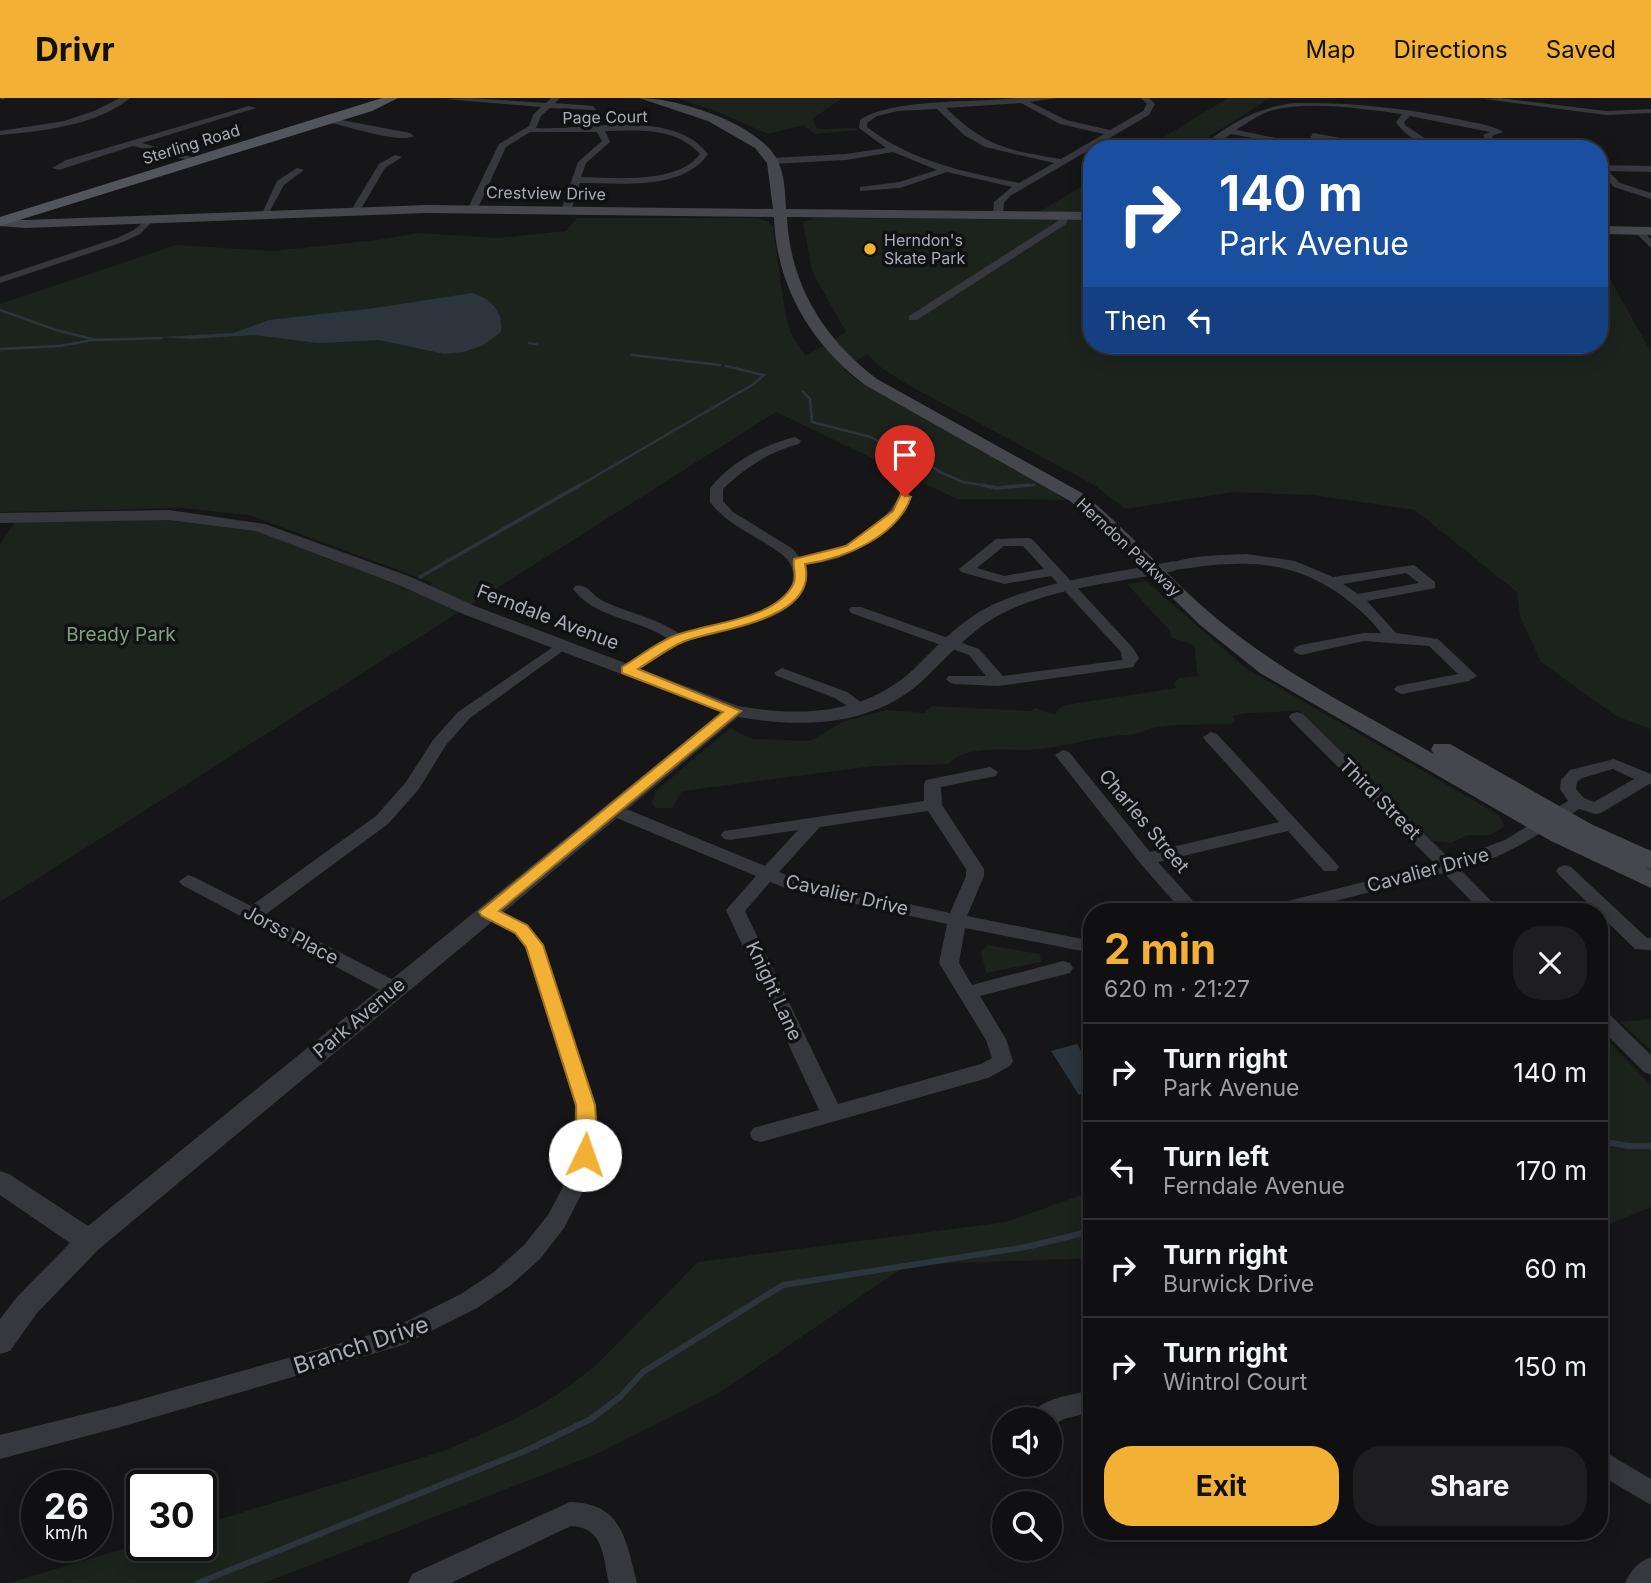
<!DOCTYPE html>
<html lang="en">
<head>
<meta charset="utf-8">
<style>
	:root { --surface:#101012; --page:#1e1e20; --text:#f1f3f6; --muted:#9c9d9f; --line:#303032; --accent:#f2b134 }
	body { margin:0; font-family:Inter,sans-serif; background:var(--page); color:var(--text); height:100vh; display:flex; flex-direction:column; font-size:26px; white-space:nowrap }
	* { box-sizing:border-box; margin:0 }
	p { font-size:23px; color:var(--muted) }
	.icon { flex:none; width:38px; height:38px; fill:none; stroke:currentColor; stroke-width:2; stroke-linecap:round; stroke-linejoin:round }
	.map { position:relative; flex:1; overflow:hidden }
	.side { position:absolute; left:1083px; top:805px; width:525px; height:637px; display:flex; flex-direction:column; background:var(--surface); border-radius:28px; box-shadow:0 4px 18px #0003,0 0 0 2px var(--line) }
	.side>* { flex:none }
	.top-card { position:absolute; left:1083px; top:42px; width:525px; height:214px; border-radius:28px; box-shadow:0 4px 18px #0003,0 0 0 2px var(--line); background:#1a4fa0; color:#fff; overflow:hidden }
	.buttons { position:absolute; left:992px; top:1309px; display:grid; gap:14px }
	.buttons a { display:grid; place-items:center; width:70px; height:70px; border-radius:50%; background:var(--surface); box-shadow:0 4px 18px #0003,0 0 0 2px var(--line); font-size:35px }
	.speed { position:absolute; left:21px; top:1372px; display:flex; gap:14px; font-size:35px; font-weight:700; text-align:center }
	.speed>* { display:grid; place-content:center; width:91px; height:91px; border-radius:50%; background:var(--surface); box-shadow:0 4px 18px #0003,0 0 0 2px var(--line); line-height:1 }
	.speed small { font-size:18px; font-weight:400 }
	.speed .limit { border:4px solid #111; border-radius:10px; background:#fff; color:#111 }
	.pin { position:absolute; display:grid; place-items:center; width:60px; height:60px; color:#fff; margin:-72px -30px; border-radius:50% 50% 50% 0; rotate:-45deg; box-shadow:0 0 7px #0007 }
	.pin .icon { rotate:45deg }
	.me { position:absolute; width:77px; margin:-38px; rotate:3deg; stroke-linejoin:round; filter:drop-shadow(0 0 5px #0008) }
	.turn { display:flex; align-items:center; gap:24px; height:147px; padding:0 21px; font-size:32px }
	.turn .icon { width:91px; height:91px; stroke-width:2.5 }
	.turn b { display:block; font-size:49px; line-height:60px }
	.then { display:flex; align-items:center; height:66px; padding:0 21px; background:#0003; gap:14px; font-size:26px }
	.round { display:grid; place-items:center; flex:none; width:74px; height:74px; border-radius:28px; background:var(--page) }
	.overview { display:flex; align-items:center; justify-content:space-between; height:119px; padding:0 21px }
	h1 { font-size:42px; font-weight:700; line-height:52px; color:var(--accent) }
	.cta { display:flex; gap:14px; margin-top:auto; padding:14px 21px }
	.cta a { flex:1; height:80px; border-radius:28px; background:var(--accent); color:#111; font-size:28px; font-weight:700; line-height:80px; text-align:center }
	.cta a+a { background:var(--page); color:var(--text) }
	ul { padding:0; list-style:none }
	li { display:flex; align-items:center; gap:21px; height:98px; padding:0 21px; border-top:2px solid var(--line) }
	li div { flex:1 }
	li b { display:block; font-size:26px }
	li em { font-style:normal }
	header { display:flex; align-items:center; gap:42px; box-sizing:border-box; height:98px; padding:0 35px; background:var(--accent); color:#111 }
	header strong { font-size:33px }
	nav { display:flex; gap:38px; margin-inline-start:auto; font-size:24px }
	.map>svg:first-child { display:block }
	.green { fill:#1c231d }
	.water { fill:#2c353c }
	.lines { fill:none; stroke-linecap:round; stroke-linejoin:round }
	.stream-far2 { stroke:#2c353c; stroke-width:2.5 }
	.stream-far1 { stroke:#2c353c; stroke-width:3.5 }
	.stream { stroke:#2c353c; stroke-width:6 }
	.minor { fill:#37383d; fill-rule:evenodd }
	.tertiary { fill:#37383d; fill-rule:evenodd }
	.secondary { fill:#45474d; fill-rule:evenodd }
	.primary { fill:#53555c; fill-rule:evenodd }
	.route { fill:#f2b134; stroke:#9d7322; stroke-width:2 }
	.poi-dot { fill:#f2b134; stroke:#111113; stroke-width:2.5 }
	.labels { text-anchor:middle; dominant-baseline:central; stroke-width:7; stroke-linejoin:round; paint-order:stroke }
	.far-street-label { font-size:16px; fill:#a8adb8; stroke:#111113 }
	.far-poi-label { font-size:16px; fill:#a8adb8; stroke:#111113; text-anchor:start }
	.street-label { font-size:19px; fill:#a8adb8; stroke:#111113 }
	.park-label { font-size:19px; fill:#7fa381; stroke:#111113 }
	.near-street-label { font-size:23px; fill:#a8adb8; stroke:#111113 }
</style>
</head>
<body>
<header>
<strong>Drivr</strong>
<nav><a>Map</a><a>Directions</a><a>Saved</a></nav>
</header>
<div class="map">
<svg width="1651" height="1485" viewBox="0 0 1651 1485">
	<rect width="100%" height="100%" fill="#161618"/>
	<path class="green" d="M676,0H833L841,1L812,21L817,31L856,30L858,32L815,36L803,27L768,36L716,13Z
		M1228,0H1270L1189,51H1144Z
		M1092,82L1090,114H1039Z
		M577,120H757L769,124L773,129L785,214L790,234L806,258L846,234L812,173L803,124L816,120L1092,121V247H1600V163L1651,254V631L1616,618L1541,564L1520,518L1517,494L1415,412L1313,397L1232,394L1125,411L1096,388L903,284L879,268L867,256L844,271L855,281L1038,383L1066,402L957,401L776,314L0,804V447L18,419L142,416L240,425L426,491L433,485L249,417L183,410L0,414V206L176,147L273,153L378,142L419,135L497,140L566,133Z
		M1146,483L1247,571L1499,717L1505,728L1490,737H1467L1451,745L1433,743L1299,612C1282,615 1245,613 1233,618L1235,622L1231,626C1206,626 1181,626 1157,629C1151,629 1147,633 1142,634C1130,638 1116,637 1104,639C1078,644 1053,651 1025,652C1005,652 963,648 949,666L874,668L682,693L672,710H655L652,705L656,693L730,630L752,641L810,643L842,624L886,612L925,615L931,608L1031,613L1036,610L1055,617L1057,612L1066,607L1176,590L1174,585L1179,580L1198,578L1194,547L1172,540L1169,532L1127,486Z
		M987,847L1040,856L1041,864L986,875L981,854Z
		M1651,921V952L1620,924Z
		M1600,935L1651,987V1109L1600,1130Z
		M1092,1093V1160L907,1167L720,1294L594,1357L264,1485H9L142,1445V1447H201V1427L444,1353L517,1320L560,1295L595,1268L698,1164L1006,1124Z"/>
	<path class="water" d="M472,195C489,200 504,212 501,234L482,248L463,254L445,256L379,242L318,245L253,237L192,241L161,239L233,235L269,222L375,210Z
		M1077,946L1092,972V994L1079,997L1051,953Z"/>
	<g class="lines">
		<path class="stream-far2" d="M0,212L56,232L96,242L162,240
			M529,245L536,246
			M0,251L60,248L93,242
			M632,257L720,267
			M726,268L763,277
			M803,294L810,301L812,324L871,339L903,358L923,362L940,374L963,384L992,389
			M577,389L752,287L764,277
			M1008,389L1034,387"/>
		<path class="stream-far1" d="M982,387L997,390L1029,387
			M420,479L580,387"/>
		<path class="stream" d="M1600,1043L1629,1048H1651
			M198,1485L525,1353L591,1321L620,1299L643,1274L783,1187L1026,1149L1092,1133"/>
		<path class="minor" d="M0,0H6L2,2Z
			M120,0H130C96,28 42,33 0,37V33L64,23L94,13Z
			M471,0L546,5L551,0H560L555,5L593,8L596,12L550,10L541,18L536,30C589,33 672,10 708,56C683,93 620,85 580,85L571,113L566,116L561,113L578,64L602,43L597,34H530L506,49L477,112L472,115L467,112L499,46L529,28L533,17L541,9L445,1ZM605,33C639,32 676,29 700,56C678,86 615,80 581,79L586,65L610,44Z
			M1016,0H1057L1030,4L1066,22L1110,32L1143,13L1147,6L1141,0H1149L1155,6L1149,17L1010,98L1004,105L1003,117L998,120L993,117L994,104L1012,89L947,74L900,90L860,93V89L899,84L937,72L893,54L846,62L772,66L768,63L772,60L846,56L886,50L859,30L860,22C892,0 975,5 1016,0ZM1021,5L1060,26L1104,36L1061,61C1007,52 986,49 946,10ZM937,11L964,37L985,49L1054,65L1019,85C965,74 912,64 867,29V25L877,18L898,13Z
			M1500,0L1606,13L1651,11V15L1606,17L1484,1Z
			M1294,5C1350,4 1407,10 1462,22C1475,25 1492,27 1503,34L1492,38L1497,51H1489L1483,37L1490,34L1410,18L1404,24L1405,27L1441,51C1427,51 1403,37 1396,24L1402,16C1365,11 1307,2 1270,13C1258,17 1247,25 1236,32L1332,51H1313L1231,36L1209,51H1199C1226,27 1258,9 1294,5Z
			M249,8L256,10L142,45L199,61V65L133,48L59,72L52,70L66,62Z
			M331,20L410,35L414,38C399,46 347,28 328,24Z
			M1313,35L1347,41L1351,44L1344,51H1335L1340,45L1310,40Z
			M1583,43L1586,44L1590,51H1582L1579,46Z
			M395,57L402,59L385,70L358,116H352L350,114L379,66Z
			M1600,67L1651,68V74L1608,73L1620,85L1651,95V101L1614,89L1600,74Z
			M297,70L304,72L284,87L266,120H260L277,83Z
			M1061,115L1069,117L1066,126L917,222H909V218L1058,123Z
			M149,119L154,122L140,136L123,144L0,185V179L117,140L134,132Z
			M1639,130L1651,141V150L1634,133Z
			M795,339L801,343L799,346C770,353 745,370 723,391V403L733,414L793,451L800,460C842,454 880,434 900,396H910C915,419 863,451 844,458C832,463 819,465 806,467C818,525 720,531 683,545C667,551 636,579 622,575L619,572L622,569L668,541C638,520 596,521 573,491L575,488C588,485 592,498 603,503C628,515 657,520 680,536C711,525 793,518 793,477C793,467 787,460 780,455C756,437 728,428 710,404V390C731,364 763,347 795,339Z
			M1027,440L1032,441L1133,550L1139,560L1133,569L999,588L954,586L949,584L946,581L949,578H986L969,557L851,515L849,512L851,509H861L979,551L1003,578L1122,562L1121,554L1051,478L1004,486L961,474L959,471L996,441ZM1004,448H1023L1044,471L1004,478L977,470Z
			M1247,456L1295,463L1333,479L1414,467L1435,484V490L1367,503L1396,535L1438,541L1477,578L1469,583L1402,596L1397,594L1394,591L1397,588L1458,576L1429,548L1364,543L1301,557L1296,555L1293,552L1296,549L1301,547L1364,535H1381C1370,520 1356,508 1341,497C1286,458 1237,463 1174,472L1167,468C1180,457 1228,457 1247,456ZM1406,475L1419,485L1358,496L1343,486Z
			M562,543L569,547L567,550L470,620L446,647L419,691L388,726L266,816L401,886L404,891L401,896H387L182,787L179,783L188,777L194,779L251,808L376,718L406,684L433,642L458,614Z
			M782,570L847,594L869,610L867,613H855L835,600L777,578L774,575Z
			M1297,614L1303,616L1451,762L1505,742L1568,703L1560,691L1561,682L1570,672L1614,661L1651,676V685L1601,715L1595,716L1579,711C1541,735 1505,760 1460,771L1502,814H1482L1444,775L1293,814H1259L1268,808L1435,766L1291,622L1289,619L1291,616ZM1613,671L1634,681L1594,704L1584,700L1576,691L1577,684L1582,680Z
			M1211,634L1217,636L1336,765L1339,769L1336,773H1324L1288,733L1158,764L1203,814H1183L1140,765L1055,657L1063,652L1069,654L1150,754L1279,724L1205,642L1203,639Z
			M990,669L998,674L996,678L941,689L942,707L984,771V778L967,818L1092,843V855L965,830L959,865L972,887L1063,863L1070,865L1073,870L1070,875L980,898L1006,941L1013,963L1010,968L988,980L761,1044L753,1042L750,1036L753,1030L819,1012L726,812L756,778L607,716L604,712L613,707L619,708L765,768L798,732L730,742L724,741L721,737L724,733L924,703V686L926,682ZM928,713L966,771V778L950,815L796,781L779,774L820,729ZM770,784L791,792L947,826L939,865L986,942L992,960L981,966L838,1006L745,813Z
			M1565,767L1571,769L1647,840H1651V852L1635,851L1559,777L1556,773L1559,769Z
			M487,808L528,827L543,847L595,1007V1050L585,1089L564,1130L540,1161L511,1187L477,1210L403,1247L117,1330L0,1361V1337L117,1308L391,1231L461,1196L494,1174L524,1147L548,1117L563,1089L573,1050L575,1007L525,849L514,835L480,818L478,814L480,810Z
			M1600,912L1607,914L1651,957V977L1644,974L1600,930Z
			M1092,1292V1314L1064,1321L1050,1329V1321H1028C1038,1300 1072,1297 1092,1292Z
			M1600,1351L1651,1381V1407L1600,1377Z
			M570,1404C623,1405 626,1443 637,1485H609C603,1459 604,1429 571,1428L451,1485H408L412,1476Z
			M1651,1459V1485H1625C1631,1472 1638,1464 1651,1459Z"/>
		<path class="tertiary" d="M169,412L265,426L411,479L475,508L738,608C802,619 864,617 914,571C938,547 961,522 992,507C1049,481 1114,476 1174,463L1182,468L1174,473C1117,485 1055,489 1003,515C970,532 947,560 921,584C871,629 801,630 738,619L99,1151L37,1215L10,1253L0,1256V1221L17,1199L70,1145L0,1097V1073L9,1076L88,1128L721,614L463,516L399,487L256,433L169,422L0,425V415Z"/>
		<path class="secondary" d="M639,0C677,0 753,24 775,58C785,73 785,94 786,111L1092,114V122L787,119C790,186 823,240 877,281L1082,395C1130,433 1169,481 1216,520C1282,575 1359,613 1434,656L1431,651L1434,646H1450L1591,726L1651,753V771L1646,770L1651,772V790L1551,743L1260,575L1200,527L1094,423L1070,403L865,287C811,246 776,188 774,119L427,115L25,130L0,128V120L25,122L427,107L773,111L767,65L755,50L708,23Z
			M1600,128L1651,129V137L1600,136Z"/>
		<path class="primary" d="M382,0H398L372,13L0,128V119Z"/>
	</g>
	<path class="route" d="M901,396L911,399C896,439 846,460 805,466C819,522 720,530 685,543C669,549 653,562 638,571L741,613L499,813L527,827L543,847L595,1007C596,1025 600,1046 592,1062L585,1064L578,1062C574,1054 577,1020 576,1007L526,849L515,835L482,818L479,814L723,614L622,575V569C639,559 656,545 674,538C709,524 773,523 793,487C798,478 792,469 794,461L846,448L893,413Z"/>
	<circle class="poi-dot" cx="870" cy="151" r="7"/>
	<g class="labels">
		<g class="far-street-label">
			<text transform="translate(605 19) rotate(-1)">Page Court</text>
			<text transform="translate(191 46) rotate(-17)">Sterling Road</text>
			<text transform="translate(546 95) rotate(1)">Crestview Drive</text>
			<text transform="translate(1129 449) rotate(43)">Herndon Parkway</text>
		</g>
		<g class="far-poi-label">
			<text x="884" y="142">Herndon's<tspan x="884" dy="18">Skate Park</tspan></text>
		</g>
		<g class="street-label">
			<text transform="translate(548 519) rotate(21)">Ferndale Avenue</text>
			<text transform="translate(1380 701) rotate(45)">Third Street</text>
			<text transform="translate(1144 723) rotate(50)">Charles Street</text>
			<text transform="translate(1428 772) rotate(-15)">Cavalier Drive</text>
			<text transform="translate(847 797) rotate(13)">Cavalier Drive</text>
			<text transform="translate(291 837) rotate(28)">Jorss Place</text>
			<text transform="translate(774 893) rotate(65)">Knight Lane</text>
			<text transform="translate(359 920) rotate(-40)">Park Avenue</text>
		</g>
		<g class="park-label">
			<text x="121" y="536">Bready Park</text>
		</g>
		<g class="near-street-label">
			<text transform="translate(361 1247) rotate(-18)">Branch Drive</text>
		</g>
	</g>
</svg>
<div class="buttons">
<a><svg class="icon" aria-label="sound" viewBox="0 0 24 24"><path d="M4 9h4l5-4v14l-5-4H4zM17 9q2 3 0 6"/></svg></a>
<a><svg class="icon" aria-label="search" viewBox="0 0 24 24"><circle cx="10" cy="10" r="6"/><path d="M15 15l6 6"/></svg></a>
</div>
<div class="speed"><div>26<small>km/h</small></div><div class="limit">30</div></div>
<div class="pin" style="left:905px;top:399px;background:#d93025"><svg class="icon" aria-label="arrive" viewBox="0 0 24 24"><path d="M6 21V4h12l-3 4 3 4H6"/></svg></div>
<svg class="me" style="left:585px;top:1057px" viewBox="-20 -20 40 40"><circle r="19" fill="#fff"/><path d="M0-13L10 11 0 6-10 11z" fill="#f2b134"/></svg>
<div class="top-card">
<div class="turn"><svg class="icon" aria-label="right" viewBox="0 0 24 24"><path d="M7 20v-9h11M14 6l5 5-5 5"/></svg><div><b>140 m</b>Park Avenue</div></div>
<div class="then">Then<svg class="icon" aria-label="left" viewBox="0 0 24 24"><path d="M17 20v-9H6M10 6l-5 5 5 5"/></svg></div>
</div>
<section class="side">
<div class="overview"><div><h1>2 min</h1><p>620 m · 21:27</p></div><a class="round"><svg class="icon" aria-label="close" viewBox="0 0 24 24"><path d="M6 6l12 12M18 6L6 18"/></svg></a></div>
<ul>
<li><svg class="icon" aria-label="right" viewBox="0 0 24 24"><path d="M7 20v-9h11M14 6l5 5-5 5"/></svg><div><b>Turn right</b><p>Park Avenue</p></div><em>140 m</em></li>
<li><svg class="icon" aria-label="left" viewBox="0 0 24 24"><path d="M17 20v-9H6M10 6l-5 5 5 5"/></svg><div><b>Turn left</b><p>Ferndale Avenue</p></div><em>170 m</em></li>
<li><svg class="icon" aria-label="right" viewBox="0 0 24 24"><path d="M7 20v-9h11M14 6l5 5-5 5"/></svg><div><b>Turn right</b><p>Burwick Drive</p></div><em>60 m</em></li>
<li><svg class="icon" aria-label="right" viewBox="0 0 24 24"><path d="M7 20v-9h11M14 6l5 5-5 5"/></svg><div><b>Turn right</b><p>Wintrol Court</p></div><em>150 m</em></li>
</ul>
<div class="cta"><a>Exit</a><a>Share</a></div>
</section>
</div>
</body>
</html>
